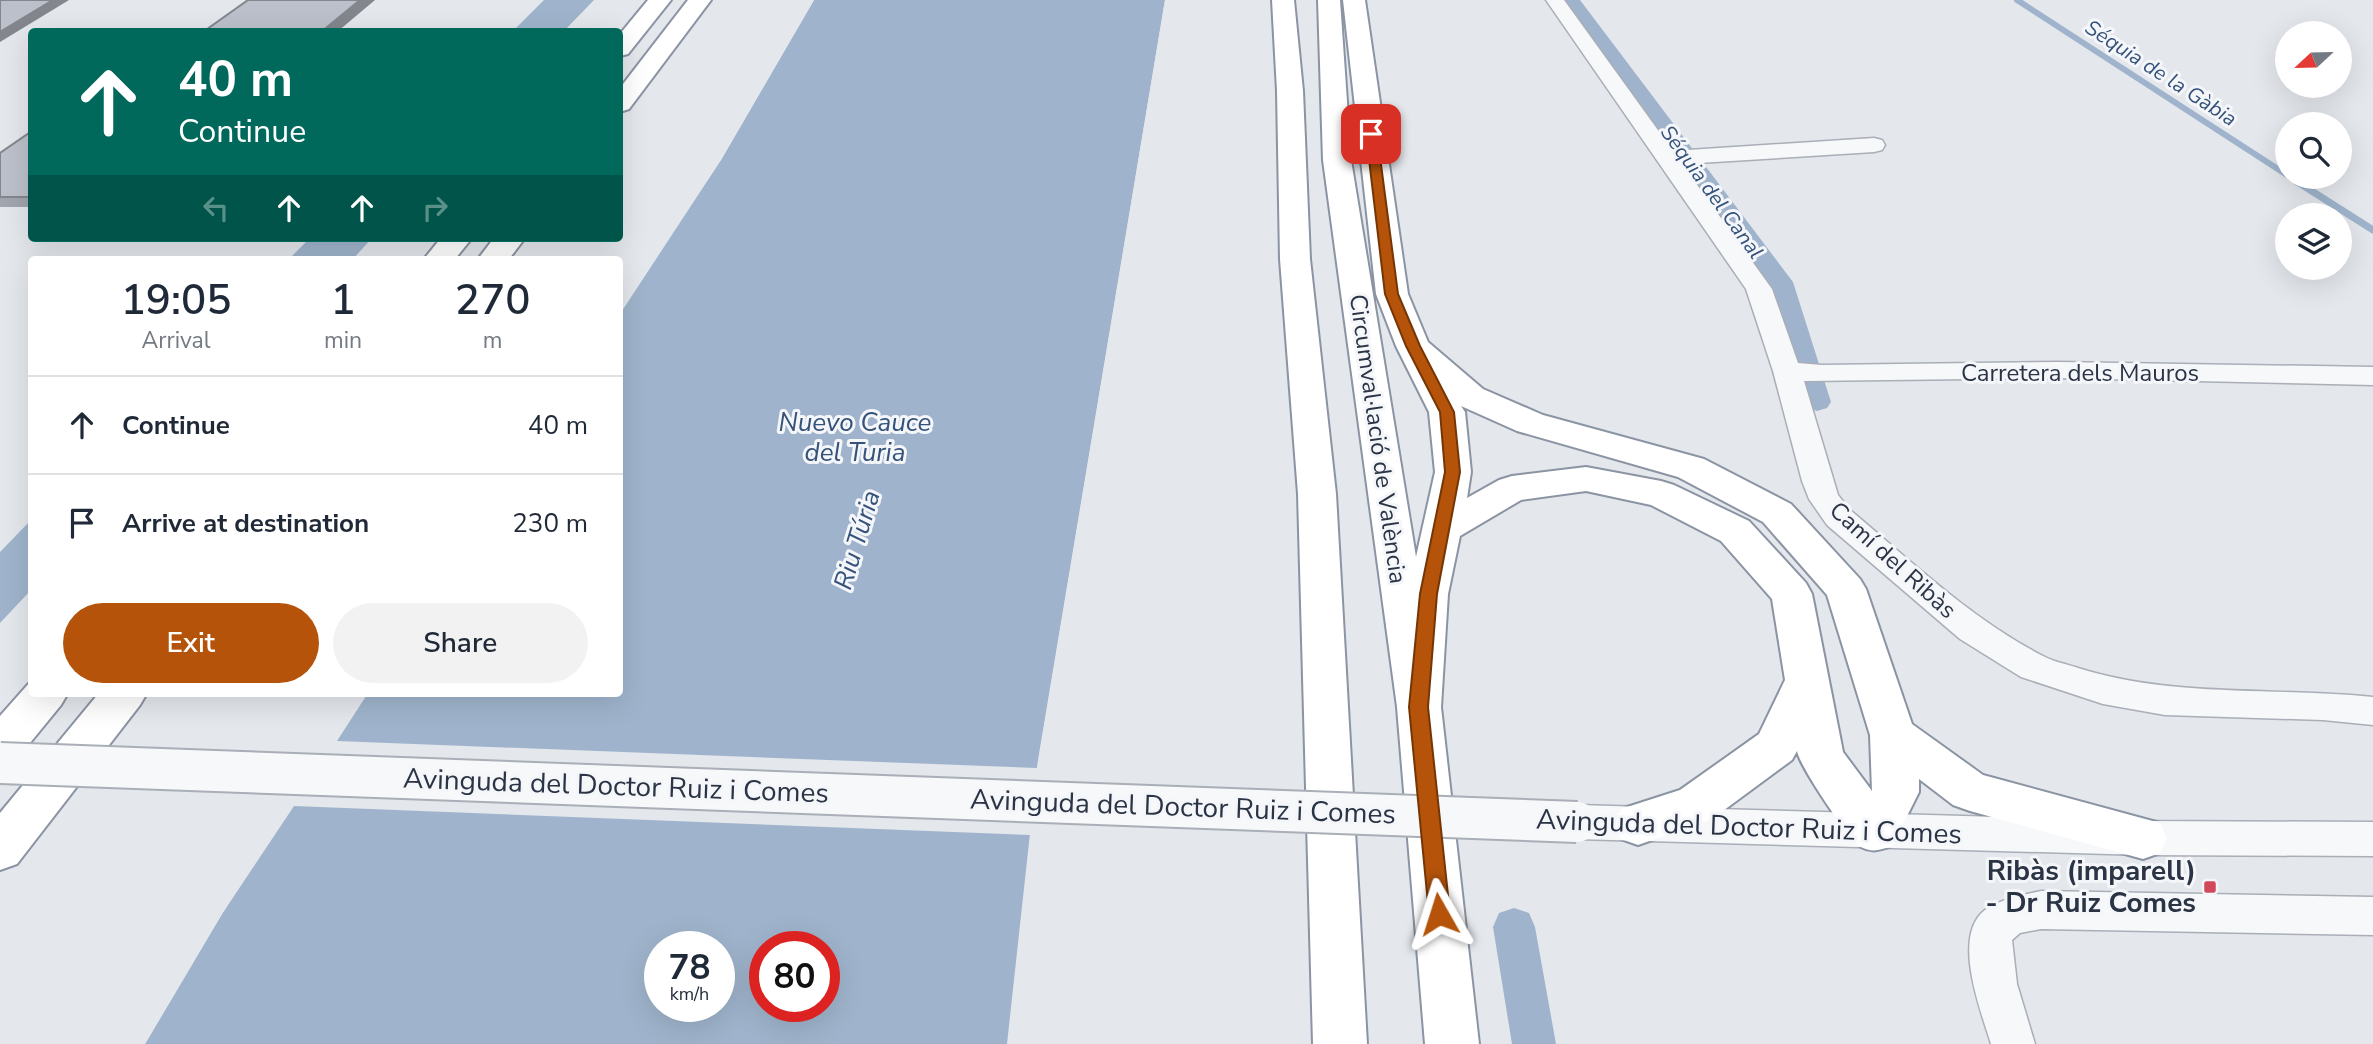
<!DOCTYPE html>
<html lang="en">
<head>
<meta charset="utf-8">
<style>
	:root { --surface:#fff; --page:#f2f2f3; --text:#1f2937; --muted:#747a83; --line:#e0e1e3; --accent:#b45309 }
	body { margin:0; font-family:"Nunito Sans",sans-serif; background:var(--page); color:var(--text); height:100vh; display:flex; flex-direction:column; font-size:26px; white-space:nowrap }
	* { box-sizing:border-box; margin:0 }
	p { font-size:23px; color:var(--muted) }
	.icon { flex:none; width:38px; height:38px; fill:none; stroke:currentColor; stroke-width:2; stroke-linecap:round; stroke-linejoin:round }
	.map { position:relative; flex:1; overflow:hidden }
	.panel { position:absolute; left:28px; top:256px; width:595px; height:441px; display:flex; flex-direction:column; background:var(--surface); border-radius:7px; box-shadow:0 7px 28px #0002 }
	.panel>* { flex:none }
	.guide { position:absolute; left:28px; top:28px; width:595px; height:214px; border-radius:7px; box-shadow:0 7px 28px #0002; background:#00695c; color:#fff; overflow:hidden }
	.needle { width:46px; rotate:248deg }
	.buttons { position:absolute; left:2275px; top:21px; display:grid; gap:14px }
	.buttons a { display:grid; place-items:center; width:77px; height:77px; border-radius:50%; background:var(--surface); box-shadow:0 7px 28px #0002; font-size:35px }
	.speed { position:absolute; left:644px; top:931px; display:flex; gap:14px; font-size:35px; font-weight:700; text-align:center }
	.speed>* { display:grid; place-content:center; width:91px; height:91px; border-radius:50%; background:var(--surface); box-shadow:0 7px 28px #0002; line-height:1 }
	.speed small { font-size:18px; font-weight:400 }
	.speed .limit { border:10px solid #d22; background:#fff; color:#111 }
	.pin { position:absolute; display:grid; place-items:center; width:60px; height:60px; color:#fff; margin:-30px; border-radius:14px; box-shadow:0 4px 10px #0006 }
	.me { position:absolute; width:77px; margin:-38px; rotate:354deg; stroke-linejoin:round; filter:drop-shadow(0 0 5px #0008) }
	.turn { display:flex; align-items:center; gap:24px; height:147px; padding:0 35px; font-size:32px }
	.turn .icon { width:91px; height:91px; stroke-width:2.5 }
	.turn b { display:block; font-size:49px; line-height:60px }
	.lanes { display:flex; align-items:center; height:66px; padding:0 35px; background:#0003; justify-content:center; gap:35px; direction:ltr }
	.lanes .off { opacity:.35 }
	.eta { display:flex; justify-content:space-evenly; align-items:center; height:119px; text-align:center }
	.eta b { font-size:42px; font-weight:600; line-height:49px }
	.cta { display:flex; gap:14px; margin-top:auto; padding:14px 35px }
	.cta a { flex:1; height:80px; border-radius:42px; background:var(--accent); color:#fff; font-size:28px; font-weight:600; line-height:80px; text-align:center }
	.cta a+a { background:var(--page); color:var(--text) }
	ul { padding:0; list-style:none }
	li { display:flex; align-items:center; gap:21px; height:98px; padding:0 35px; border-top:2px solid var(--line) }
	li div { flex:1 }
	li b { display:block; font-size:26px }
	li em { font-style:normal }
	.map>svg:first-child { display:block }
	.water { fill:#9fb4cc; fill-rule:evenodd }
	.pier { fill:#e4e7ec }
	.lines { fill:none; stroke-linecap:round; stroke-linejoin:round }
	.stream-far1 { stroke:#9fb4cc; stroke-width:6 }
	.stream { stroke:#9fb4cc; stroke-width:7 }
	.canal { fill:#9fb4cc; fill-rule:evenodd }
	.minor-casing { stroke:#a9aeb7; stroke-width:3 }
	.highway-casing { stroke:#8b94a3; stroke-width:4 }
	.minor { fill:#f7f8fa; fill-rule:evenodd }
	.highway { fill:#fff; fill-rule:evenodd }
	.minor-bridge-casing { stroke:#a9aeb7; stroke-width:44; stroke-linecap:butt }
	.minor-bridge { stroke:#f7f8fa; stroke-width:40 }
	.wall { fill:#a1a5ae }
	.shaded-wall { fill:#83868d }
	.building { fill:#bbc0ca; stroke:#83868d; stroke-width:2 }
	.route { fill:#b45309; stroke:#753606; stroke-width:2 }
	.poi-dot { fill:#d1495b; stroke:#f4f6f9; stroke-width:2.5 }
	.labels { text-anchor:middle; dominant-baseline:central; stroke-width:6; stroke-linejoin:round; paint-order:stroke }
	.far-water-label { font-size:21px; font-style:italic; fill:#34527a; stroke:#f4f6f9 }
	.street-label { font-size:24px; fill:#2b3445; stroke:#f4f6f9 }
	.water-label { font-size:26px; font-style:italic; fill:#34527a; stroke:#f4f6f9 }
	.near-street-label { font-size:28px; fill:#2b3445; stroke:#f4f6f9 }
	.near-poi-label { font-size:28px; font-weight:bold; fill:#2b3445; stroke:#f4f6f9; text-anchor:end }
</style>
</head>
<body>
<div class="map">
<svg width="2373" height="1044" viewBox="0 0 2373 1044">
	<rect width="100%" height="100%" fill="#e4e7ec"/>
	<path class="water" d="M544,0H594L564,31H513Z
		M814,0H1165L1038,760L1007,1044H145L222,914L363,693H620V309L721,160ZM660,947H719V1006H660ZM765,947H824V1006H765Z
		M310,238H372L353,259H289Z
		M31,520V590L0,623V552Z"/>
	<path class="pier" d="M810,0H814L721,160L620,314V303L718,158Z
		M1165,0H1168L1042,760L1019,964L1031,835L294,806L222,914L145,1044H142L219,912L359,693H368L337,741L1037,768Z"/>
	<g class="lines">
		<path class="stream-far1" d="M2017,0L2287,175
			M2290,177L2298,182"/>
		<path class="stream" d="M2296,181L2373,230"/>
		<path class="canal" d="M1562,0H1580L1793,282L1831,402L1827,408L1817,411L1807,408L1803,402L1767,282Z
			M1514,908L1529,913L1535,927L1556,1044H1512L1493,927L1499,913Z"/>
		<defs>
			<path id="minor" d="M1546,0H1564L1673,151L1874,138L1882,140L1885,145L1882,150L1874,152L1682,164L1772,289L1798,363L1822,365L2058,362L2373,367V385L2058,378L1804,381L1838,495L1849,509C1911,561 1971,619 2043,656C2054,662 2067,664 2078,668C2173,698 2275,687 2373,697V725L2323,720L2165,715L2103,704L2021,677L1960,639L1827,525L1809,499L1802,481L1773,371L1746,289Z
				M1577,805L2143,821L2373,822V856L2143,855L1577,839L1563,834L1557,822L1563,810Z
				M2041,891L2373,897V935L2041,929L2020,933L2012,940L2017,984L2035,1044H1991C1981,1011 1951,936 1985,910C2000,899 2023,895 2041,891Z"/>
			<path id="highway" d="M648,0H671L628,54L620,56V34Z
				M688,0H711L629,109L620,112V88Z
				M1272,0H1294L1303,91L1310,259L1336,494L1367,1044H1313L1298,494L1280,259L1277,91Z
				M1318,0H1340L1351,160L1416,557L1435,472L1429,412L1396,346L1376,294L1343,0H1365L1408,294L1428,342L1483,389L1543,415L1704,459L1791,504L1860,579L1866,589L1912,724L1983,775L2160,823L2167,838L2160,853L2143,859L1970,811L1953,805L1919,779V792L1892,846C1880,850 1872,853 1861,847C1849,840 1799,765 1797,751L1792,760L1712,819L1638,845L1621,839L1614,824L1621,809L1680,790L1759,734L1785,680L1772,599L1721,541L1651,505L1586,491L1521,500L1460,536L1448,594L1441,707L1479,1044H1425L1397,707L1323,160ZM1461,406L1517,431L1678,477L1763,522L1827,595L1870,735L1872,791L1843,752L1812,594L1806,583L1749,521L1674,485L1661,481L1586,467L1512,476L1499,480L1467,498L1471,472L1465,412Z
				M441,238H472L455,259H424Z
				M494,238H525L509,259H478Z
				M31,681L32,693H68L61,705L16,760L0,766V716Z
				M99,693H147L140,705L17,864L0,870V813Z"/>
		</defs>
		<use href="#minor" class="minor-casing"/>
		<use href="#highway" class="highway-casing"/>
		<use href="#minor" class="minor"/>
		<use href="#highway" class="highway"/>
		<defs>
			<path id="minor-bridge" d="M0,763L1577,822"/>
		</defs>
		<use href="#minor-bridge" class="minor-bridge-casing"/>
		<use href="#minor-bridge" class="minor-bridge"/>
	</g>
	<path class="wall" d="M32,131V207H0V153Z"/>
	<path class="shaded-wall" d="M53,0H69L0,42V32Z
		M360,0H375L337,32H321Z"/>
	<path class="building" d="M0,0H53L0,32Z
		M248,0H360L321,32H203Z
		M32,131V197H0V153Z"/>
	<path class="route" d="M1371,131L1377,134L1398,294L1420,346L1454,412L1460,472L1437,594L1428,707L1450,914L1447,921L1439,924L1432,921L1429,914L1409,707L1420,594L1445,472L1440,412L1406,346L1385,294L1366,134Z"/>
	<rect class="poi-dot" x="2203" y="880" width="14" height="14" rx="3.5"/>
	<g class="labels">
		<g class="far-water-label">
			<text transform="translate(2161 73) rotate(33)">Séquia de la Gàbia</text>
			<text transform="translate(1712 192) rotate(54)">Séquia del Canal</text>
		</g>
		<g class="street-label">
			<text x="2080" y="373">Carretera dels Mauros</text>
			<text transform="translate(1378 439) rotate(82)">Circumval·lació de València</text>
			<text transform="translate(1893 560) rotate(42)">Camí del Ribàs</text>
		</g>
		<g class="water-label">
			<text x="855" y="422">Nuevo Cauce<tspan x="855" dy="30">del Turia</tspan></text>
			<text transform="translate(857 540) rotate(-73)">Riu Túria</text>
		</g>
		<g class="near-street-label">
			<text transform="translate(616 786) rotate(2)">Avinguda del Doctor Ruiz i Comes</text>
			<text transform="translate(1183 807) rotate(2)">Avinguda del Doctor Ruiz i Comes</text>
			<text transform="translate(1749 827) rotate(2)">Avinguda del Doctor Ruiz i Comes</text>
		</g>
		<g class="near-poi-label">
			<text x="2196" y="871">Ribàs (imparell)<tspan x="2196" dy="32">- Dr Ruiz Comes</tspan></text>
		</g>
	</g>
</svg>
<div class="buttons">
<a><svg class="needle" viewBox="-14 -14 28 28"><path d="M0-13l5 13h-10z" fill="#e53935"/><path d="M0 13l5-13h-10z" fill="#747a83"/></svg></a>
<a><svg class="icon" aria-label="search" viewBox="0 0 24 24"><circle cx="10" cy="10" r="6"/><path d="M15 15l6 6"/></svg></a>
<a><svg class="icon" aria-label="layers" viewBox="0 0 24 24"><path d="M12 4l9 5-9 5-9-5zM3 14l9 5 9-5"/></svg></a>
</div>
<div class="speed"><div>78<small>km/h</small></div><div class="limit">80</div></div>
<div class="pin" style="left:1371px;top:134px;background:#d93025"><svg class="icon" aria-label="arrive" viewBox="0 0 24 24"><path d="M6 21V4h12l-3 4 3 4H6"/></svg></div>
<svg class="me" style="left:1439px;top:914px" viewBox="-20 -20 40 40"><path d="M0-17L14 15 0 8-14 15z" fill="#b45309" stroke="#fff" stroke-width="4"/></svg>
<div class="guide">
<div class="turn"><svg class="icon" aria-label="ahead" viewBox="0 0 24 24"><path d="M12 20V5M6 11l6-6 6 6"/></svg><div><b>40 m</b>Continue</div></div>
<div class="lanes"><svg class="icon off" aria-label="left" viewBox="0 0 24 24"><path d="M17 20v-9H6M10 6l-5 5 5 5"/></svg><svg class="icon" aria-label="ahead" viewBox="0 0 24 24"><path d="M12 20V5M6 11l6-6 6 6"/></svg><svg class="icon" aria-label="ahead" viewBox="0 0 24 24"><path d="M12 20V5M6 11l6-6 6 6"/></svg><svg class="icon off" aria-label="right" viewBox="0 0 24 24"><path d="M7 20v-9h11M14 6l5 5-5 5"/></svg></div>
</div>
<section class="panel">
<div class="eta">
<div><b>19:05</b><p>Arrival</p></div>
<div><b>1</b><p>min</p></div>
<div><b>270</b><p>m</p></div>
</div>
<ul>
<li><svg class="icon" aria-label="ahead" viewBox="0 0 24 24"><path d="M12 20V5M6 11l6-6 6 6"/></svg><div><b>Continue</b></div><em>40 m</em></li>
<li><svg class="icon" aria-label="arrive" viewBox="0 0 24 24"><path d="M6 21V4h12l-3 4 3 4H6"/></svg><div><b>Arrive at destination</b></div><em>230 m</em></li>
</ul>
<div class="cta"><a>Exit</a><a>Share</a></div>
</section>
</div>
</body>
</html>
